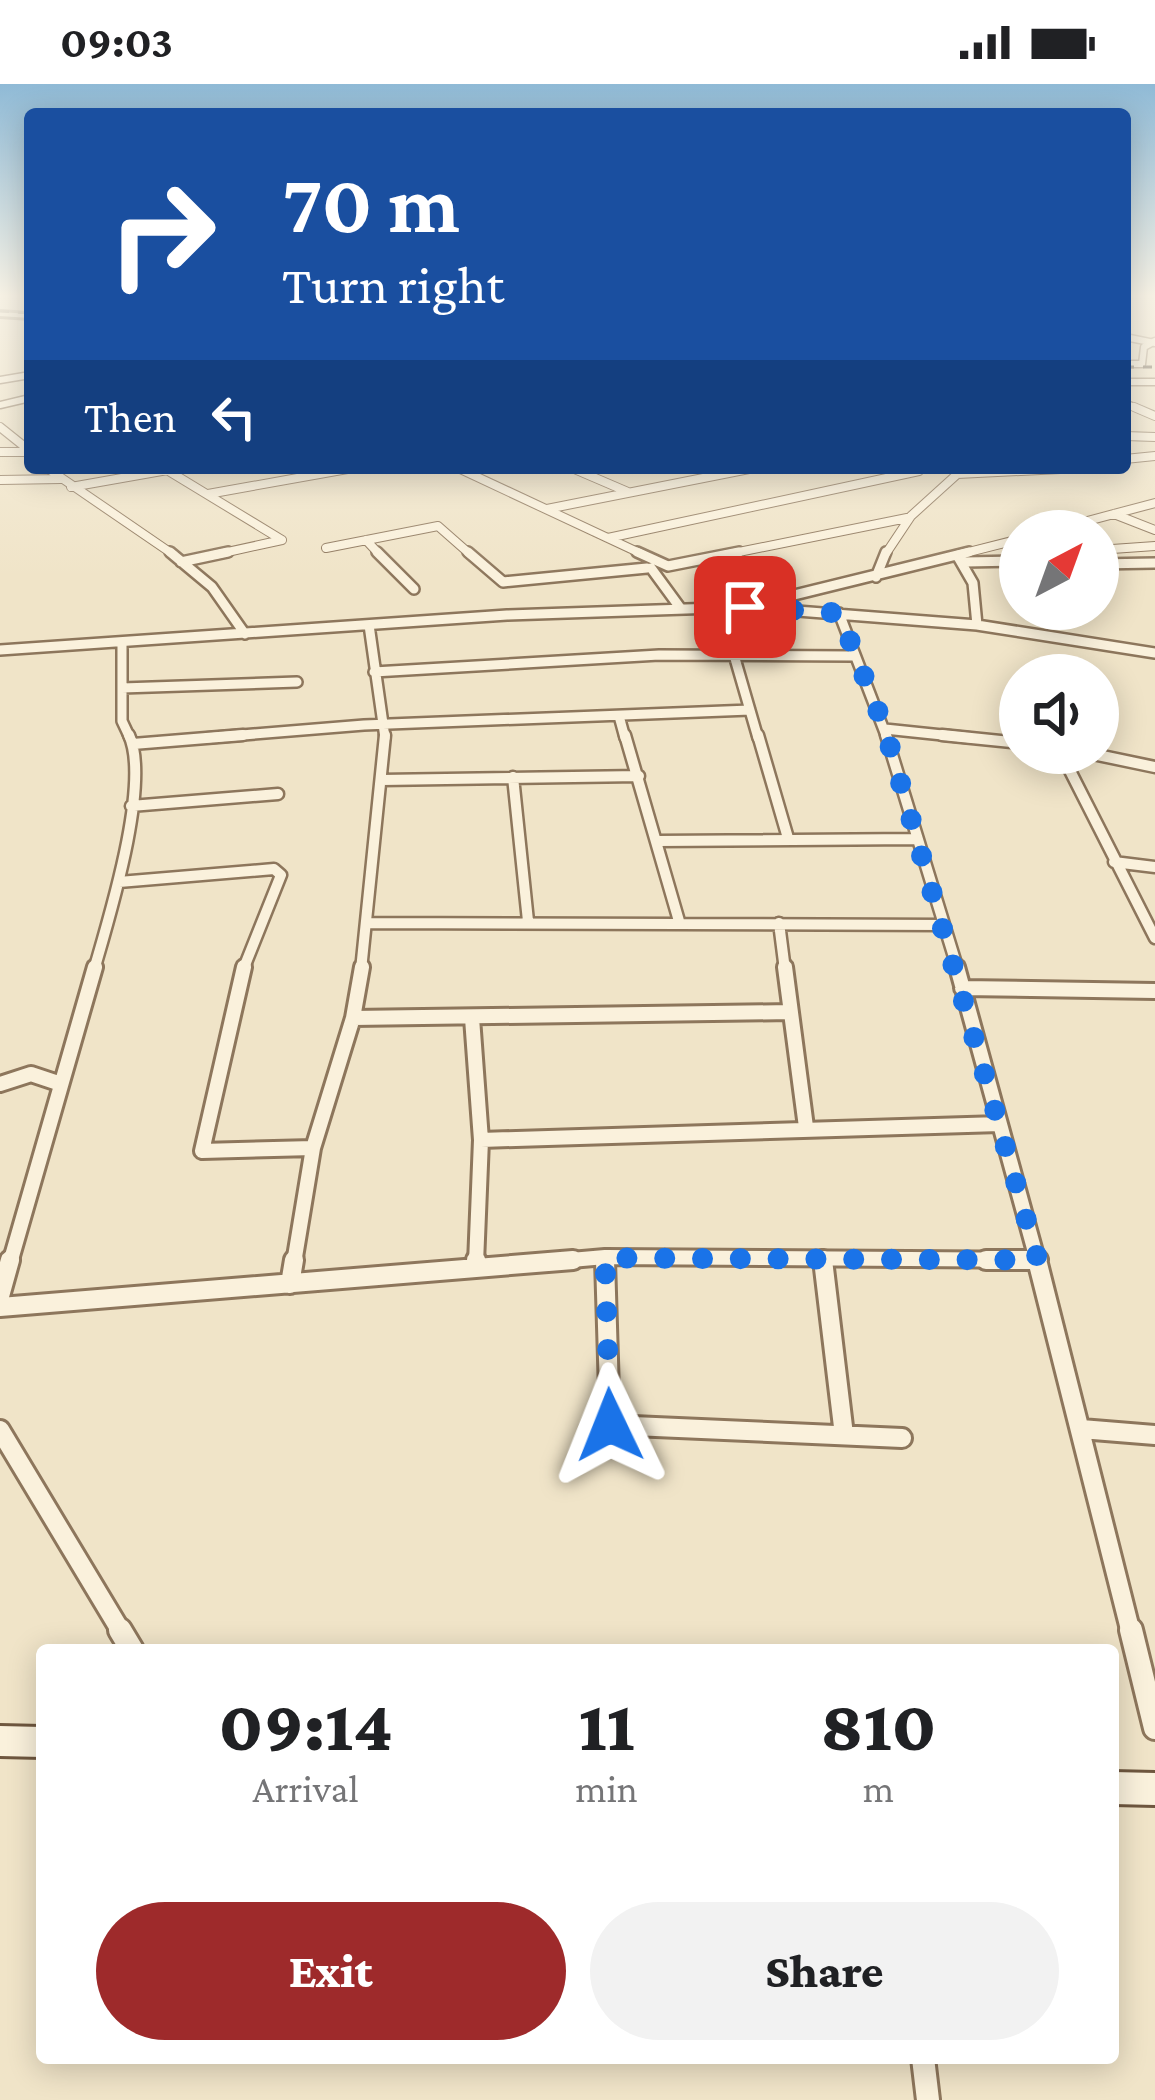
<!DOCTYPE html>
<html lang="en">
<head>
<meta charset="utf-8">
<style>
	:root { --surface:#fff; --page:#f2f2f2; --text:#202124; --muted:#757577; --accent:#9e2a2b }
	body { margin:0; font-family:"Crimson Pro",serif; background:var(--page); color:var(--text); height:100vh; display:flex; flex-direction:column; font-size:45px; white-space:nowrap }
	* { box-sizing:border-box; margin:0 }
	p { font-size:39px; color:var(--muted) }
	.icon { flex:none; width:66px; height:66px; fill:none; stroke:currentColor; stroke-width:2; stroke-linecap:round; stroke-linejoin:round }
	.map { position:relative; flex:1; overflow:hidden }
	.sheet { position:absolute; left:36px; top:1560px; width:1083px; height:420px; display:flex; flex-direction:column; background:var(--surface); border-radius:12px; box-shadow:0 6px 30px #0003 }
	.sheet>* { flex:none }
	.top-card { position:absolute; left:24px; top:24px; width:1107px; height:366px; border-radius:12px; box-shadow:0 6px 30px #0003; background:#1a4fa0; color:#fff; overflow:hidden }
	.needle { width:78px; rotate:41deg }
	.controls { position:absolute; left:999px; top:426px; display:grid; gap:24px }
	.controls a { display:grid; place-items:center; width:120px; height:120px; border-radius:50%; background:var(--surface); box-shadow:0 6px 30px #0003; font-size:60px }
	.pin { position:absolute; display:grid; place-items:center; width:102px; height:102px; color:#fff; margin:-51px; border-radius:24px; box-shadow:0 6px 18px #0006 }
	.me { position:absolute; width:132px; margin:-66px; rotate:358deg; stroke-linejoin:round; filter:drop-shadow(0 0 9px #0008) }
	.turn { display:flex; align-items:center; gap:42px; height:252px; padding:0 60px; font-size:54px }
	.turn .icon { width:156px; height:156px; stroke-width:2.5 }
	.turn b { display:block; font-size:84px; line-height:102px }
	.then { display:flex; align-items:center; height:114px; padding:0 60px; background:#0003; gap:24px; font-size:45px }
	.eta { display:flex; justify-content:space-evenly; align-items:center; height:204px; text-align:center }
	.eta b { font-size:72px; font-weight:800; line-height:84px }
	.primary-button { display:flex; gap:24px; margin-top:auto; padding:24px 60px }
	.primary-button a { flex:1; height:138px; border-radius:72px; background:var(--accent); color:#fff; font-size:48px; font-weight:800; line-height:138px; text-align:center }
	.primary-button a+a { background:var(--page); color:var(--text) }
	.status { display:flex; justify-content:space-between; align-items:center; height:84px; padding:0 60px; background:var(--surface); direction:ltr }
	.status svg { height:33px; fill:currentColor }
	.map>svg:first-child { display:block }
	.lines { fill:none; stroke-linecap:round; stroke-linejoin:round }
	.street-far6-casing { stroke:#8d765c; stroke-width:9 }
	.street-far5-casing { stroke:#8d765c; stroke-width:10 }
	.street-far4-casing { stroke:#8d765c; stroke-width:14 }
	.street-far3-casing { stroke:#8d765c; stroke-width:15 }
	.street-far2-casing { stroke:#8d765c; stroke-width:20 }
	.street-far1-casing { stroke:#8d765c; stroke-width:24 }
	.street-casing { stroke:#8d765c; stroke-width:28 }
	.secondary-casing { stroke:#6f573f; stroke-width:6 }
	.street-far6 { stroke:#faf1dc; stroke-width:6 }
	.street-far5 { stroke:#faf1dc; stroke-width:8 }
	.street-far4 { stroke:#faf1dc; stroke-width:9 }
	.street-far3 { stroke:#faf1dc; stroke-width:10 }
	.street-far2 { stroke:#faf1dc; stroke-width:14 }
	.street-far1 { stroke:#faf1dc; stroke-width:18 }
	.street { stroke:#faf1dc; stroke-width:22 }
	.secondary { fill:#faf1dc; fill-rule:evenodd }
	.rail { stroke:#3d2e20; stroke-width:3; stroke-dasharray:9 9; stroke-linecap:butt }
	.route { stroke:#1a73e8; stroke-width:21; stroke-dasharray:0 37.8 }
</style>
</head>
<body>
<div class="status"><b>09:03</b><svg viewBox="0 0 49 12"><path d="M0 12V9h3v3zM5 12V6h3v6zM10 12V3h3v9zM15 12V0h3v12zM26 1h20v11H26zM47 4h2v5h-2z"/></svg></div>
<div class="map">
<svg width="1155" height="2016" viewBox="0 0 1155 2016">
	<rect width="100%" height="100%" fill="#f0e4c8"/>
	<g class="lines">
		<defs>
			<path id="street-far6" d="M1125,253L1155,259
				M1125,280H1142L1144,263L1155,257
				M0,296L30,291
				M1125,298H1155
				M1125,319L1141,326
				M0,321L30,314"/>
			<path id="street-far5" d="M1134,323L1155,332
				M0,343L30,367
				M1125,352L1155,353
				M0,368H30
				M1125,375L1155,372
				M47,384L174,471
				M458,384L644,471
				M572,384L628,408
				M167,386L282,456
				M957,390L1080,384
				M0,396L61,395
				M71,403L173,385
				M208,410L353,384
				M547,425L754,384
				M1114,430L1155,446
				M1050,447L1155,419
				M608,454L919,387
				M366,456L380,471
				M326,464L438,442L471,471
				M1098,466L1155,462
				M214,471L282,456
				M724,471L907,434
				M885,471L911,432L964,384
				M957,471L1020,455"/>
			<path id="street-far4" d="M170,468L212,503L245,550
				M377,468L414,505
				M468,468L503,498L647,484
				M637,468L668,482L739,468
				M958,473L973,499L977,541
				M181,478L228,468
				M965,478L1020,477
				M1098,480L1155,479
				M651,484L681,525
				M876,493L886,468
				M762,519L969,468
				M839,529L887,654
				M369,541L385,654
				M122,558V637L130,654
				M0,566L507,531L745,523L977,541L1155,569
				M734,571L758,654
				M374,588L659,571L854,572
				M122,604L297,598
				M619,632L625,654
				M885,645L971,654
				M206,654L364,641L750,626"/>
			<path id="street-far3" d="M625,651L679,837
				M758,651L788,754
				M886,651L958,886
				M942,651L1020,659
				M133,660L243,651
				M1061,669L1155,854
				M1088,669L1155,683
				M513,693L528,837
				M382,696L639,692
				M131,722L278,710
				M658,757L915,755
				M1114,778L1155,783
				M119,798L274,785L281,791L243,886
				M369,839L944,841
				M779,839L785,886
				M94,886C109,834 151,699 129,651
				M361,886L385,651"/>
			<path id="street-far2" d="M244,883L202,1067L313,1064
				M785,883L806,1043
				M957,883L1038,1179
				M962,904L1155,907
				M353,934L791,928
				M472,934L481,1056L476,1179
				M0,1000L31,990L61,1000
				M481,1056L1000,1040
				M605,1173V1179
				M823,1174L824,1179
				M10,1179L95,883
				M294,1179L313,1064L353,934L362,883
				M537,1179L605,1173L1038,1176"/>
			<path id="street-far1" d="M605,1176L610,1341L902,1354
				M823,1176L844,1351
				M986,1176H1038
				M1037,1176L1131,1549
				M476,1182V1176
				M290,1200L294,1176
				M0,1212L10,1176
				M0,1223L573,1176
				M1081,1345L1155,1351
				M0,1346L122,1549"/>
			<path id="street" d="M120,1546L132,1566
				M1131,1546L1155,1644
				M923,1974L928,2016"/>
			<path id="secondary" d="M0,228L30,230V234L0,232Z
				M0,1642L42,1643V1673L0,1672Z
				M1113,1688L1155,1689V1721L1113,1720Z"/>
		</defs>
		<use href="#street-far6" class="street-far6-casing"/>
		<use href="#street-far5" class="street-far5-casing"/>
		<use href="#street-far4" class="street-far4-casing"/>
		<use href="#street-far3" class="street-far3-casing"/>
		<use href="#street-far2" class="street-far2-casing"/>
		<use href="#street-far1" class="street-far1-casing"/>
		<use href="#street" class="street-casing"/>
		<use href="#secondary" class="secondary-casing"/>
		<use href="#street-far6" class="street-far6"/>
		<use href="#street-far5" class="street-far5"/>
		<use href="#street-far4" class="street-far4"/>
		<use href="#street-far3" class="street-far3"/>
		<use href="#street-far2" class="street-far2"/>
		<use href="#street-far1" class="street-far1"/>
		<use href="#street" class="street"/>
		<use href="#secondary" class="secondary"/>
		<path class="rail" d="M0,227L30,229
			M1125,283H1155"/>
	</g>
	<linearGradient id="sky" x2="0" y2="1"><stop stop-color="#8fbad6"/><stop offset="0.43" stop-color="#f8f3e6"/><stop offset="1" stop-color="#f8f3e6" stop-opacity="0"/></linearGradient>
	<rect width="1155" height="492" fill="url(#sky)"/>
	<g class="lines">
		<path class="route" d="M610,1341L605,1174L1038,1176L885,645L839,529L745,523"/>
	</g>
</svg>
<div class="controls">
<a><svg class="needle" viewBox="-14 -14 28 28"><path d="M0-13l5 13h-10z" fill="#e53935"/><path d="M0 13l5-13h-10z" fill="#757577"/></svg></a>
<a><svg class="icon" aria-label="sound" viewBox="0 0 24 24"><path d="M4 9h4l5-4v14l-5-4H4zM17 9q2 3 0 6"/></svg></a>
</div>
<div class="pin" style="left:745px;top:523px;background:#d93025"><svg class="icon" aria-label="arrive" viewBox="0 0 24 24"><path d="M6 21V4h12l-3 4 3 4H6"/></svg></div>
<svg class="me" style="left:610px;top:1341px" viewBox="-20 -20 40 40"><path d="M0-17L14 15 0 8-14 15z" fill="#1a73e8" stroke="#fff" stroke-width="4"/></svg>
<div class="top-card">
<div class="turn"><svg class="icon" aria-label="right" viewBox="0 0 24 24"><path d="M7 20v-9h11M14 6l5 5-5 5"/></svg><div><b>70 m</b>Turn right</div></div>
<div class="then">Then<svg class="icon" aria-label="left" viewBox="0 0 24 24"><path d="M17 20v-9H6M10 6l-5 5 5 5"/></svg></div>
</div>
<section class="sheet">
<div class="eta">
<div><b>09:14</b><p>Arrival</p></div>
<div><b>11</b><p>min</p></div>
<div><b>810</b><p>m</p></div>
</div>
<div class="primary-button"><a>Exit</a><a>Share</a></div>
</section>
</div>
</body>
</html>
